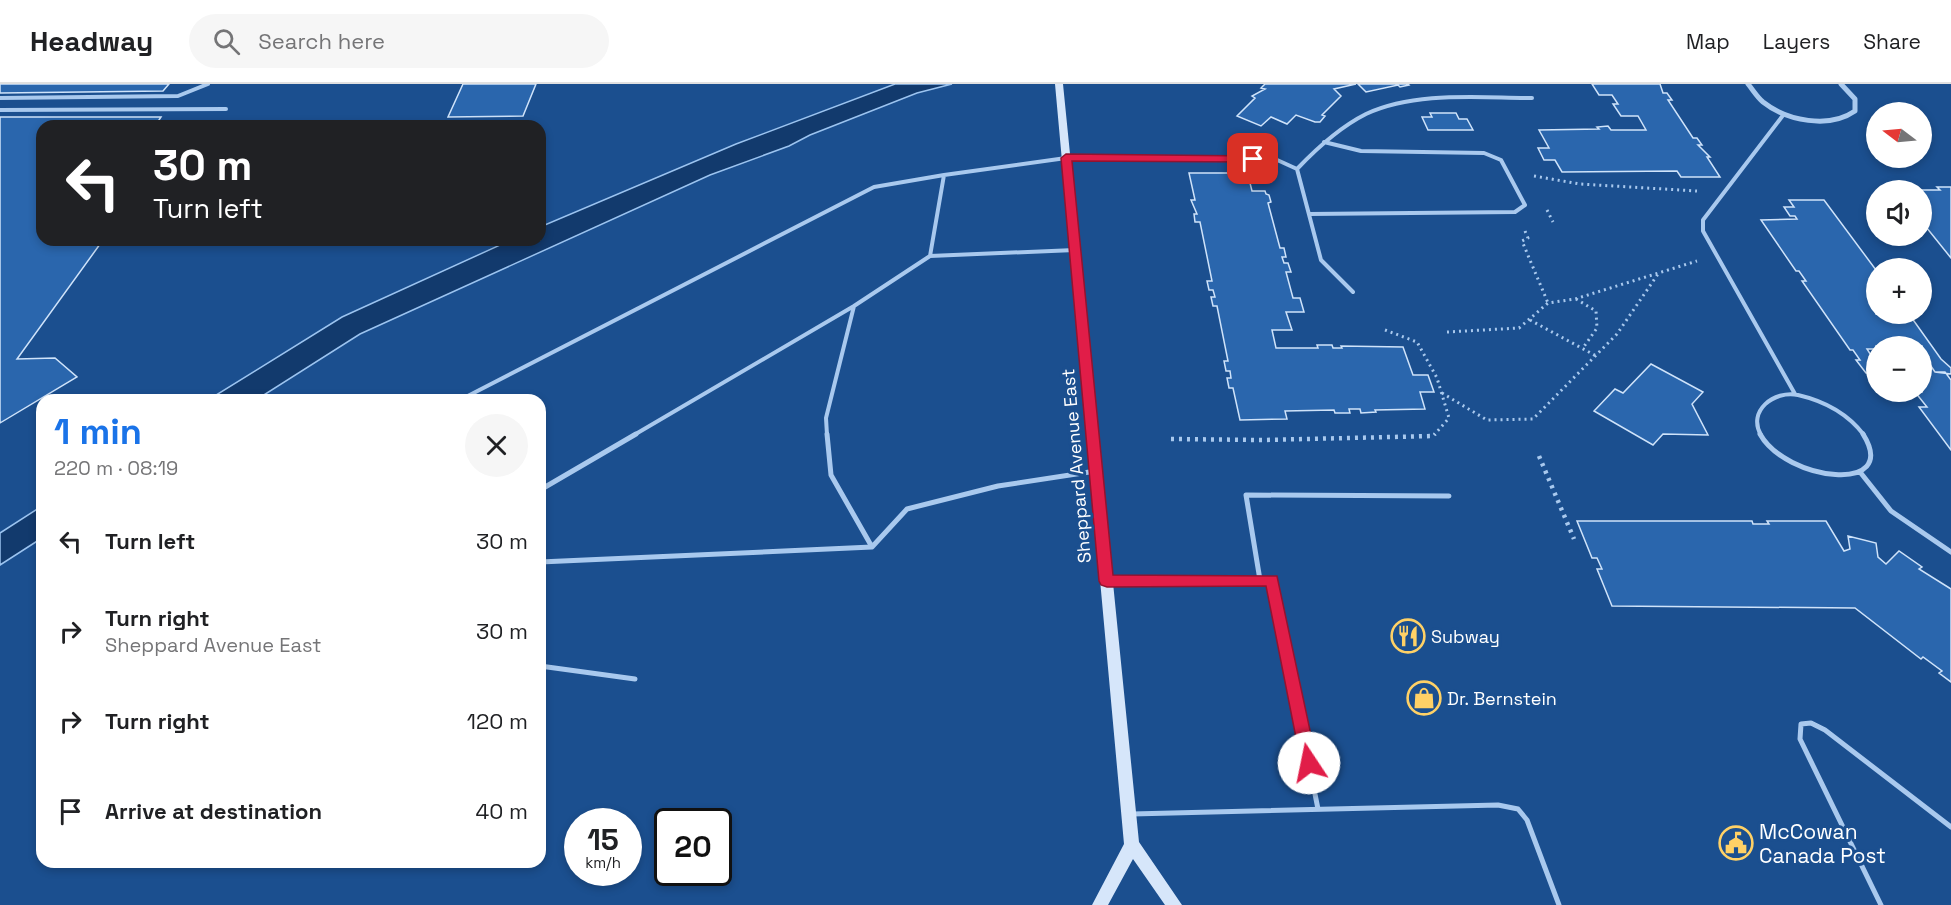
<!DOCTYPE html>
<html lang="en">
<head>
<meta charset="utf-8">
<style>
	:root { --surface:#fff; --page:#f6f6f6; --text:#202124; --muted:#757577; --line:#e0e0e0; --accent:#1a73e8 }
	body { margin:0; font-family:"Space Grotesk",sans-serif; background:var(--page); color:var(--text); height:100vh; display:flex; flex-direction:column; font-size:22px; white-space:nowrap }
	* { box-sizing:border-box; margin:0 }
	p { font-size:20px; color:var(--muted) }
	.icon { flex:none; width:33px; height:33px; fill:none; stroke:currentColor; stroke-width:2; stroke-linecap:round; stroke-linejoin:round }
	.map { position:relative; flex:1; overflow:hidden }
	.sheet { position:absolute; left:36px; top:310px; width:510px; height:474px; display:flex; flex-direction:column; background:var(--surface); border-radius:18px; box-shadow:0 3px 9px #0003 }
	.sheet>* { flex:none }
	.banner { position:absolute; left:36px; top:36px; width:510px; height:126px; border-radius:18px; box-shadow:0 3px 9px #0003; background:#202124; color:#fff; overflow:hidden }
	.needle { width:39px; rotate:286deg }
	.fabs { position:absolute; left:1866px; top:18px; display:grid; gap:12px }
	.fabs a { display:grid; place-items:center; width:66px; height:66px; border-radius:50%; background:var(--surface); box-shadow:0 3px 9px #0003; font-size:30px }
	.speed { position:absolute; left:564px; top:724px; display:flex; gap:12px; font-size:30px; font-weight:700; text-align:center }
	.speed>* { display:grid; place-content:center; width:78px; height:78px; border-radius:50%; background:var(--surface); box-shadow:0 3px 9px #0003; line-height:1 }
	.speed small { font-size:15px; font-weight:400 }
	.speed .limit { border:3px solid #111; border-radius:9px; background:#fff; color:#111 }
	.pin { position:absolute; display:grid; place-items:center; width:51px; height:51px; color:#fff; margin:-26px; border-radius:12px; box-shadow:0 3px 9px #0006 }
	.me { position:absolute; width:66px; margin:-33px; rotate:349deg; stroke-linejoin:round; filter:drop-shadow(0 0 4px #0008) }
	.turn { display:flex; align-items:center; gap:21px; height:126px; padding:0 18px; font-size:27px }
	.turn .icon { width:78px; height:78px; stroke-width:2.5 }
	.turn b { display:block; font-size:42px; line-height:51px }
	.round { display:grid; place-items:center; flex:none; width:63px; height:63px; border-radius:32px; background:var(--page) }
	.overview { display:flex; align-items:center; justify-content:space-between; height:102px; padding:0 18px }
	h1 { font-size:36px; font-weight:800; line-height:45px; color:var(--accent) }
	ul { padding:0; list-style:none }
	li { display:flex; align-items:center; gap:18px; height:90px; padding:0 18px }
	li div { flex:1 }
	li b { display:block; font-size:22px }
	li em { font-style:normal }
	header { display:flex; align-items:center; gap:36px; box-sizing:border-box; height:84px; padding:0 30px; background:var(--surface); border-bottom:2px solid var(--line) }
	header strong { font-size:28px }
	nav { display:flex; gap:33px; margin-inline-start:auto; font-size:21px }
	.search { width:420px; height:54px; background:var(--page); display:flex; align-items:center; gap:15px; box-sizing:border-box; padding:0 21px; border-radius:33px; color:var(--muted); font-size:22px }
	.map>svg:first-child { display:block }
	.water { fill:#123a6d; stroke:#9cc4f0; stroke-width:1.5 }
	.building { fill:#2a66ad; stroke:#cfe3fa; stroke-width:1.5 }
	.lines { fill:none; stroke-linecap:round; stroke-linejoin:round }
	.path-far1 { stroke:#a9c9ee; stroke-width:3; stroke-dasharray:2 4; stroke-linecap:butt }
	.path { stroke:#a9c9ee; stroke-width:4.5; stroke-dasharray:3 5; stroke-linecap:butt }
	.service-far1 { stroke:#a9c9ee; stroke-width:4 }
	.service { stroke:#a9c9ee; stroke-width:5 }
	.minor { stroke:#a9c9ee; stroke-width:5 }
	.secondary { fill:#d6e6fa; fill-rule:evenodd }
	.route { fill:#e11d48; stroke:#92132f; stroke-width:1.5 }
	.labels { text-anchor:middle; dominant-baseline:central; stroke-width:6; stroke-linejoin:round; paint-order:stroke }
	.street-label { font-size:18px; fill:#fff; stroke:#1b4f8f }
	.poi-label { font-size:18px; fill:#fff; stroke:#1b4f8f; text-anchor:start }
	.near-poi-label { font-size:21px; fill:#fff; stroke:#1b4f8f; text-anchor:start }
</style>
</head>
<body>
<header>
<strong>Headway</strong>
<div class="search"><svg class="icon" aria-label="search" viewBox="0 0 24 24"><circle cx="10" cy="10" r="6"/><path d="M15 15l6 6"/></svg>Search here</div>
<nav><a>Map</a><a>Layers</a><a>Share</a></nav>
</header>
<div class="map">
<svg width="1951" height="821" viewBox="0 0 1951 821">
	<rect width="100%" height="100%" fill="#1b4f8f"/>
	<path class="water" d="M895,0H952L917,9L810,51L789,62L710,91L360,250L256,316H208L342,233L511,156H540V143L736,60Z
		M42,422V454L0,481V449Z"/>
	<path class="building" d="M0,0H169L163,7L0,9Z
		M463,0H536L523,32L448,33Z
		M1265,0H1356L1334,5L1341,12L1322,31L1325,32L1320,38H1315L1296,31L1287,40L1271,33L1261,42L1237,32L1255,14L1252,12L1265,5L1261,4Z
		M1358,0H1408L1409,1L1400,3L1398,1L1366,8Z
		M1592,0H1660L1663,9H1667L1672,16H1668L1693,54H1697L1702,61H1698L1710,73H1707L1720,93H1681L1677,87L1562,88L1555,76H1544L1538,64H1549L1539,46L1599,45L1597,43L1608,42L1611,46H1646L1638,32H1621L1613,20H1618L1612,11H1599Z
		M1430,29H1456L1459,35H1467L1473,46H1428L1422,33H1432Z
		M0,33H161L155,42H42V156H103L17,275L55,274L77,293L0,339Z
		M1189,89H1243L1245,99H1250L1252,107H1265L1266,110L1269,111L1271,118L1268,119L1280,164H1284L1286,173H1282L1284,179H1288L1291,188H1286L1293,214H1300L1304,228H1286L1292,246H1272L1276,264H1318L1317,261H1332L1333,264H1342L1341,262L1403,263L1413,291H1428L1434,308H1420L1425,325L1375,326L1376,328L1361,329L1360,325H1349L1350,329H1335L1334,326L1285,327L1287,335L1240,336L1233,304H1229L1227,294H1231L1230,287H1226L1224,277H1228L1217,222H1213L1211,213H1215L1213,206H1209L1207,197H1212L1200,138H1195L1194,130H1197L1191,116H1195Z
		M1937,103H1951V174L1922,138V106H1908H1940Z
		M1789,116H1824L1876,186V230H1909L1941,275L1951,284V290L1935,288L1922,269V262H1876V265H1867L1876,279V289H1866L1856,276H1860L1853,266H1850L1802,197H1806L1799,187H1796L1761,136L1797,135L1795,132H1790L1784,123H1794Z
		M1922,269L1935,288H1945L1951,296V366L1919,323H1927L1915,308H1922Z
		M1651,280L1703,308L1692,320L1708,351L1663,350L1653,361L1594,327L1615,305L1623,309Z
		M1577,437H1752L1753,440H1769L1767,437H1826L1844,467L1850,465L1848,452L1876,459L1878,473L1886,480L1899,467L1922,483L1919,485L1951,505V598L1939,589L1942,587L1923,573L1921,575L1855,524L1612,522L1597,485H1602L1597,474H1592Z"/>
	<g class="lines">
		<path class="path-far1" d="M1534,92L1580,100L1697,107
			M1547,126L1553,138
			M1525,147L1528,154L1522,157L1548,219
			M1576,215L1596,227L1597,244L1583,264
			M1530,236L1598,273
			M1385,246L1417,258L1437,294L1449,334L1434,351
			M1447,248L1519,244L1548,219L1575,215L1697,177
			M1442,309L1487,336L1533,335L1617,250L1658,190"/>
		<path class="path" d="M1171,355L1262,356L1433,352L1435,350
			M1539,372L1574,455"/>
		<path class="service-far1" d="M0,14L178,12L208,0
			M0,26L226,25
			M1784,30L1703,136V147L1795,310
			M1297,85C1317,64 1340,43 1366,30C1416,7 1479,14 1532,14
			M1309,130L1515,128L1525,121L1501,76L1484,69L1361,67L1324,58
			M1075,166L930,172L944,91L1066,74L1275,75L1297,85L1321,176L1353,208
			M460,316L874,103L944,91
			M634,351L854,222L930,172
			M827,351L826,334L854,222
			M1761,351C1747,327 1774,306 1798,311C1824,317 1848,330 1864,351"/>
		<path class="service" d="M827,350L831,391L872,463
			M1760,350C1786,397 1901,411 1863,350
			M1860,388L1891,427L1951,468
			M540,406L636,350
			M540,478L872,463L907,425L998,402L1096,387
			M1260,496L1246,411L1449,412
			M1109,497L1272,496L1318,725
			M540,582L635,595
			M1132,730L1498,721L1518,725L1527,736L1559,821
			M1881,821L1800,655L1801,640L1811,639L1825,646L1951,743"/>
		<path class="minor" d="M1748,0C1753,6 1757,13 1763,18C1787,37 1829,45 1855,27V15L1841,0"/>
		<path class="secondary" d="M1055,0H1063L1139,758L1182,821H1165L1133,775L1108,821H1092L1124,760Z"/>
	</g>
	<path class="route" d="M1066,70L1253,72L1258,75L1253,78L1072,77L1113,491L1277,492L1317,679L1315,685L1309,687L1303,685L1301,679L1266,502L1107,503L1101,501L1099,497L1061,74Z"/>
	<defs>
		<symbol id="restaurant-ring" viewBox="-11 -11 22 22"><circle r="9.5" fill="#1b4f8f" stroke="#ffd166" stroke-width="1.5"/><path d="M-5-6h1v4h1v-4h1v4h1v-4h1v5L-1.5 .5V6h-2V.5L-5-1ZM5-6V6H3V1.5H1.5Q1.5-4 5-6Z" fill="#ffd166"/></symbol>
		<symbol id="shop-ring" viewBox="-11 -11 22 22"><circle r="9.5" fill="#1b4f8f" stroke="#ffd166" stroke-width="1.5"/><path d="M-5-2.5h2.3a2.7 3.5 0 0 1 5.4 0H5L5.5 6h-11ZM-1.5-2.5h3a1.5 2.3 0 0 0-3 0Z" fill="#ffd166"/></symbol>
		<symbol id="civic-ring" viewBox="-11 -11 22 22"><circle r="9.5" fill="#1b4f8f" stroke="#ffd166" stroke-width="1.5"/><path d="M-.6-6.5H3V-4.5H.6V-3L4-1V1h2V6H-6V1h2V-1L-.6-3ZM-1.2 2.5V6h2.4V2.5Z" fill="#ffd166"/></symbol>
	</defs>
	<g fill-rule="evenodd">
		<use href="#restaurant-ring" x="1389" y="533" width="38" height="38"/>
		<use href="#shop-ring" x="1405" y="595" width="38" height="38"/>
		<use href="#civic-ring" x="1717" y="740" width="38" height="38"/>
	</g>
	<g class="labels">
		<g class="street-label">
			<text transform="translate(1076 382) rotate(-95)">Sheppard Avenue East</text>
		</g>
		<g class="poi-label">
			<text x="1431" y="552">Subway</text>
			<text x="1447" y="614">Dr. Bernstein</text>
		</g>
		<g class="near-poi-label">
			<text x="1759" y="747">McCowan<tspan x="1759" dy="24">Canada Post</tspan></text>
		</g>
	</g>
</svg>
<div class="fabs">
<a><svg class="needle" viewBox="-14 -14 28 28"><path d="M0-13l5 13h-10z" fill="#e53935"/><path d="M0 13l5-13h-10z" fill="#757577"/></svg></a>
<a><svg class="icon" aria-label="sound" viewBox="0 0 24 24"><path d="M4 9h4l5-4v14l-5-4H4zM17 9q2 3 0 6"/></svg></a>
<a>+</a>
<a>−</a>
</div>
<div class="speed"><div>15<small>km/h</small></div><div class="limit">20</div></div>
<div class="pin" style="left:1253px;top:75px;background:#d93025"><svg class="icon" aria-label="arrive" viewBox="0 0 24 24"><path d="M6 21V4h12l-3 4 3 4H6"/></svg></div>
<svg class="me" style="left:1309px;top:679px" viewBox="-20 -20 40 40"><circle r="19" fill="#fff"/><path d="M0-13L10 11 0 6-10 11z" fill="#e11d48"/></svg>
<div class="banner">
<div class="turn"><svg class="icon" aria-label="left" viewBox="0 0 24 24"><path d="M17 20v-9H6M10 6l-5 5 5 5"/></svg><div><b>30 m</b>Turn left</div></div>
</div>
<section class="sheet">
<div class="overview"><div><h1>1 min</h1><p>220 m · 08:19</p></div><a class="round"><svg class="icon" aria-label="close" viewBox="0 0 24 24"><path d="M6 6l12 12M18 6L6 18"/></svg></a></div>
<ul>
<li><svg class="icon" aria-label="left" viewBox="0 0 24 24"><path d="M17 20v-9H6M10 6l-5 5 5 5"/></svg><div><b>Turn left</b></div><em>30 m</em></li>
<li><svg class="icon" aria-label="right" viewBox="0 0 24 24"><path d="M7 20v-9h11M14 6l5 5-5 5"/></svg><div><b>Turn right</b><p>Sheppard Avenue East</p></div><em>30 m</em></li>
<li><svg class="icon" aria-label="right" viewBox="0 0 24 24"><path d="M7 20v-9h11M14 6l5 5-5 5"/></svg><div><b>Turn right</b></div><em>120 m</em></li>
<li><svg class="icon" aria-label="arrive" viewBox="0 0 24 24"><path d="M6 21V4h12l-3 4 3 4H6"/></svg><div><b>Arrive at destination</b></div><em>40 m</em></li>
</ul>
</section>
</div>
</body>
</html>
